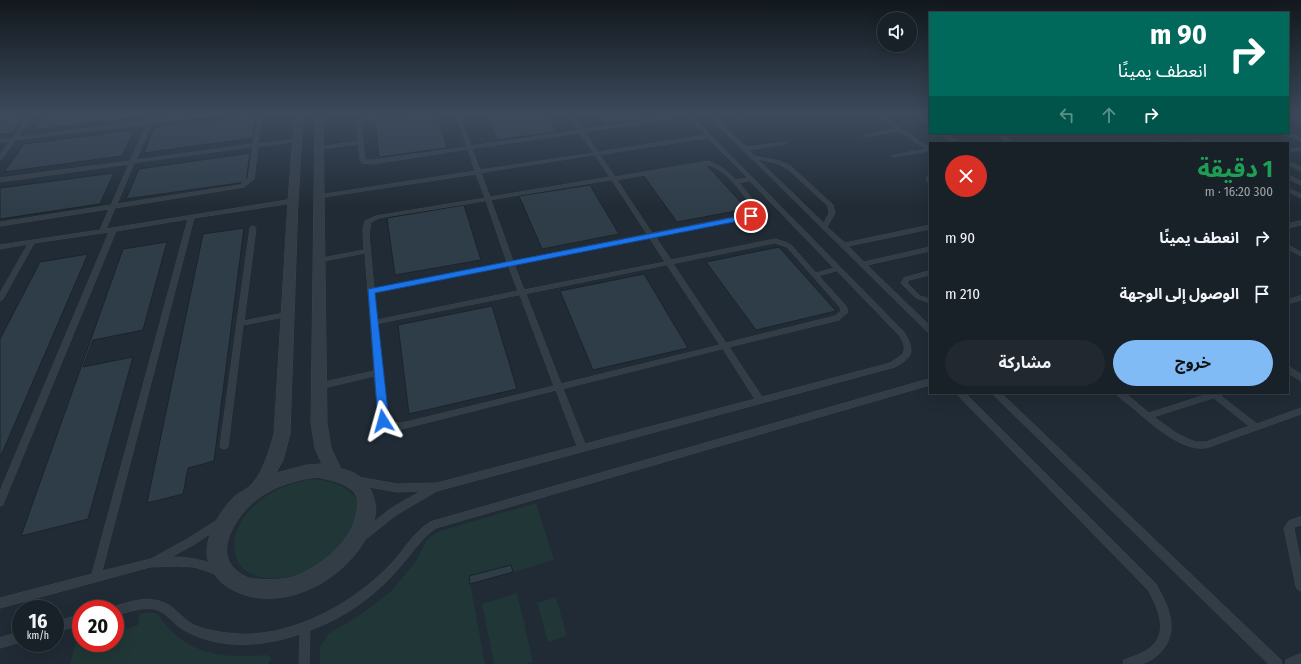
<!DOCTYPE html>
<html lang="ar">
<head>
<meta charset="utf-8">
<style>
	:root { --surface:#182028; --page:#212830; --text:#f1f3f6; --muted:#9fa3a8; --line:#363e45; --accent:#80bbf5 }
	body { margin:0; font-family:"Fira Sans Condensed","Noto Sans Arabic",sans-serif; background:var(--page); color:var(--text); direction:rtl; height:100vh; display:flex; flex-direction:column; font-size:15px; white-space:nowrap }
	* { box-sizing:border-box; margin:0 }
	p { font-size:13px; color:var(--muted) }
	.icon { flex:none; width:22px; height:22px; fill:none; stroke:currentColor; stroke-width:2; stroke-linecap:round; stroke-linejoin:round }
	.map { position:relative; flex:1; overflow:hidden; direction:ltr }
	.side { position:absolute; left:929px; top:142px; width:360px; height:252px; display:flex; flex-direction:column; background:var(--surface); border-radius:0px; box-shadow:0 4px 16px #0002,0 0 0 1px var(--line); direction:rtl }
	.side>* { flex:none }
	.hud { position:absolute; left:929px; top:12px; width:360px; height:122px; border-radius:0px; box-shadow:0 4px 16px #0002,0 0 0 1px var(--line); direction:rtl; background:#00695c; color:#fff; overflow:hidden }
	.buttons { position:absolute; left:877px; top:12px; display:grid; gap:8px }
	.buttons a { display:grid; place-items:center; width:40px; height:40px; border-radius:50%; background:var(--surface); box-shadow:0 4px 16px #0002,0 0 0 1px var(--line); font-size:20px }
	.speed { position:absolute; left:12px; top:600px; display:flex; gap:8px; font-size:20px; font-weight:700; text-align:center }
	.speed>* { display:grid; place-content:center; width:52px; height:52px; border-radius:50%; background:var(--surface); box-shadow:0 4px 16px #0002,0 0 0 1px var(--line); line-height:1 }
	.speed small { font-size:10px; font-weight:400 }
	.speed .limit { border:6px solid #d22; background:#fff; color:#111 }
	.pin { position:absolute; display:grid; place-items:center; width:34px; height:34px; color:#fff; margin:-17px; border:2px solid #fff; border-radius:50%; box-shadow:0 1px 4px #0007 }
	.me { position:absolute; width:44px; margin:-22px; rotate:352deg; stroke-linejoin:round; filter:drop-shadow(0 0 3px #0008) }
	.turn { display:flex; align-items:center; gap:14px; height:84px; padding:0 16px; font-size:18px }
	.turn .icon { width:52px; height:52px; stroke-width:2.5 }
	.turn b { display:block; font-size:28px; line-height:34px }
	.lanes { display:flex; align-items:center; height:38px; padding:0 16px; background:#0003; justify-content:center; gap:20px; direction:ltr }
	.lanes .off { opacity:.35 }
	.round { display:grid; place-items:center; flex:none; width:42px; height:42px; border-radius:21px; background:var(--page) }
	.headline { display:flex; align-items:center; justify-content:space-between; height:68px; padding:0 16px }
	h1 { font-size:24px; font-weight:700; line-height:30px; color:#1e9e55 }
	.cta { display:flex; gap:8px; margin-top:auto; padding:8px 16px }
	.cta a { flex:1; height:46px; border-radius:24px; background:var(--accent); color:#111; font-size:16px; font-weight:700; line-height:46px; text-align:center }
	.cta a+a { background:var(--page); color:var(--text) }
	ul { padding:0; list-style:none }
	li { display:flex; align-items:center; gap:12px; height:56px; padding:0 16px }
	li div { flex:1 }
	li b { display:block; font-size:15px }
	li em { font-style:normal }
	.map>svg:first-child { display:block }
	.green { fill:#213636 }
	.building { fill:#2f3d49; stroke:#1b242c }
	.lines { fill:none; stroke-linecap:round; stroke-linejoin:round }
	.lane-casing { stroke:#3c464f; stroke-width:1 }
	.street-casing { stroke:#3c464f; stroke-width:1 }
	.lane { fill:#333d46; fill-rule:evenodd }
	.street { fill:#333d46; fill-rule:evenodd }
	.route { fill:#1a73e8; stroke:#114b97 }
</style>
</head>
<body>
<div class="map">
<svg width="1301" height="664" viewBox="0 0 1301 664">
	<rect width="100%" height="100%" fill="#202b35"/>
	<path class="green" d="M314,479C335,481 367,491 357,520C356,524 352,529 350,533C347,538 344,545 341,549C337,552 332,555 328,558C310,570 298,577 275,578C231,581 222,539 250,510C267,491 289,483 314,479Z
		M536,503L554,560L513,572L511,565L469,577L485,664H320V647L328,634L360,615L390,592L414,564L426,542L431,536L440,531Z
		M517,593L533,662L527,664H494L482,604Z
		M556,597L567,636L548,642L537,603Z
		M148,612L158,614C183,654 222,659 266,655L270,656L271,660L268,664H70L76,643L81,642L115,643V632L138,625L140,614Z"/>
	<path class="building" d="M0,115H25L11,133L0,134Z
		M45,115H141L140,117L34,130Z
		M256,115L253,138L144,153L154,127Z
		M417,115H437L447,148L379,157L375,120Z
		M487,115H548L557,132L497,140Z
		M597,115H658L659,117L604,124Z
		M134,130L122,156L4,172L24,144Z
		M1005,135L1018,143L1004,142L997,136Z
		M1163,139L1171,140L1177,143L1154,142L1158,141L1155,140Z
		M250,153L246,182L126,199L139,169Z
		M707,165L747,209L677,222L643,175Z
		M114,173L100,204L0,219V188Z
		M590,185L619,234L542,249L519,196Z
		M464,205L481,260L395,275L387,218Z
		M244,228L214,461L188,468L183,494L147,503L203,234Z
		M167,242L143,330L93,340L83,367L133,357L88,519L21,536L123,249Z
		M779,247L836,311L756,330L706,262Z
		M88,254L0,458V339L40,262Z
		M644,274L688,348L593,370L560,291Z
		M492,306L517,389L409,414L398,325Z
		M511,565L513,572L470,584L469,576Z"/>
	<g class="lines">
		<defs>
			<path id="lane" d="M30,115H34L18,137L148,121L151,115H155L153,120L197,115H209L207,116L152,123L136,160L253,144L258,115H262L258,144L297,139L299,140L297,141L258,147L254,179L244,187L115,208L106,229L293,199L296,201L293,203L194,218L102,571L151,559L189,538L220,518L223,519L225,522L223,525L195,544L171,557C189,557 205,560 221,568L223,571L221,574L218,575L207,571L194,567L176,566L150,567L0,608V598L92,574L188,219L116,231L4,502L3,505L0,506V491L109,232L34,243L3,299L0,301V293L28,244L0,249V245L100,230L109,209L0,226V222L111,205L129,164L0,182V178L130,161L147,124L15,140L2,159H0V155L10,141L0,142V140L12,138ZM253,147L248,178L240,185L117,204L134,163Z
				M387,115H398L396,116L366,120L361,123L365,160H373L467,147L456,115H460L471,146L579,130L569,115H573L583,129L663,118L666,117L668,115H672L670,119L663,120L585,132L598,152L706,135L687,115H691L903,331C915,349 914,357 895,367L437,491L396,515L366,539L363,540L360,539L358,536L360,533L390,509L421,491L397,492L358,485L355,483L354,481L355,479L358,477L397,484L437,483L577,446L556,390L402,429C392,429 385,429 379,421L374,376L320,389L317,388L316,386L317,384L320,383L374,371L365,253L319,262L317,261L316,260L317,259L364,250L363,229L365,221L376,216L485,198L476,174L317,198V196L319,195L475,171L468,149L373,164L362,163L360,159L358,144L320,149L318,148L320,147L358,141L357,122L365,118ZM580,133L594,153L480,170L472,149ZM708,138L748,178L736,180C728,172 720,165 708,161L615,177L600,155ZM595,155L610,177L490,197L481,173ZM708,165C728,170 742,194 754,209V213L652,233L617,180ZM612,180L647,234L513,261L491,200ZM750,181L834,268L816,273L791,245L785,242L775,239L671,260L655,236L759,215L761,210L760,208L739,183ZM486,201L507,262L374,289L369,235L371,222L379,218ZM649,237L665,262L524,290L514,264ZM775,243L787,247L840,307L841,311L835,316L726,343L673,264ZM508,265L518,291L377,320L374,292ZM667,265L720,345L561,384L526,294ZM837,271L899,335C903,341 906,347 903,354L890,363L762,397L729,347L839,320L848,312L846,306L819,276ZM520,295L554,386L402,423H392L387,420L383,392L377,324ZM723,349L755,399L585,444L563,389Z
				M708,115H712L746,147L787,142V144H785L749,150L754,156L780,161L792,167L833,205L835,213L827,227L845,243L930,225V229L848,246L864,262L930,247V251L867,265L930,326V332H928ZM758,159L776,163L788,169L828,206L829,213L824,223Z
				M735,115H740L749,123L745,124Z
				M876,115H881L930,148V151L892,157V156L894,155L926,149L899,131L863,137V135H865L896,129Z
				M913,115H918L930,123V126Z
				M940,133H945L959,143H954Z
				M1282,133H1288L1301,138V141Z
				M1195,140L1208,142V143H1182Z
				M1301,148V150L1288,152V150Z
				M1288,161L1301,167V171L1288,165Z
				M930,175V183L927,181V177Z
				M1288,175L1301,181V185L1288,179Z
				M1288,188L1301,194V198L1288,192Z
				M1301,221V225L1288,228V224Z
				M253,226L256,228L244,321L289,312L292,314L289,316L243,325L228,446L227,448L224,449L221,448L220,446L250,228Z
				M1288,245L1301,252V256L1288,249Z
				M930,271V275L909,280L907,283L920,296L930,299V303L916,298L901,283L904,278Z
				M1301,296V300L1288,304V300Z
				M1288,366L1301,374V381L1288,373Z
				M930,379V385L436,528C420,539 411,555 398,569C375,596 344,618 310,630L309,664H299L300,634C262,647 219,650 184,630C173,624 166,611 154,609C141,607 127,612 115,616V609H111C115,605 124,604 130,602C145,598 160,598 173,608C180,614 186,621 194,625C208,631 224,633 239,634C250,635 263,633 275,631C319,621 359,597 391,564C404,550 413,533 430,522Z
				M956,393H965L1156,584C1167,604 1179,627 1164,648C1159,655 1150,662 1141,664C1136,664 1128,664 1123,664L1124,660C1134,656 1145,653 1152,646C1169,631 1157,606 1148,590Z
				M992,393H1001L1281,660L1282,664H1269Z
				M1116,393H1125L1149,413L1211,393H1224L1221,396L1257,424L1301,408V414L1209,447C1185,455 1149,422 1132,407C1127,403 1120,399 1116,393ZM1214,398L1249,426L1206,442H1196L1188,439L1176,433L1154,417Z
				M1301,517V525L1295,527L1294,529L1301,563V591L1297,589L1296,586L1284,528L1289,521Z
				M81,615V625L55,632V622Z
				M21,632V642L0,648V638Z
				M1301,654V664H1285L1286,660Z"/>
			<path id="street" d="M295,115H303L298,201L290,434L283,460L276,473L307,465L322,464L315,448L311,423L315,115H323L327,423L331,448L341,469C354,471 366,479 371,491C379,509 376,518 368,534C346,580 282,615 233,590C219,583 207,569 207,552C207,532 221,510 235,496C240,492 248,489 252,484C264,470 269,451 274,434L288,201ZM317,477C330,480 343,482 353,491C358,496 358,504 357,511C353,540 324,564 298,575C286,580 270,580 256,579C249,579 243,576 237,571C212,552 237,515 256,500C274,486 295,480 317,477Z"/>
		</defs>
		<use href="#lane" class="lane-casing"/>
		<use href="#street" class="street-casing"/>
		<use href="#lane" class="lane"/>
		<use href="#street" class="street"/>
	</g>
	<linearGradient id="sky" x2="0" y2="1"><stop stop-color="#12181d"/><stop offset="0.55" stop-color="#3c4a5c"/><stop offset="1" stop-color="#3c4a5c" stop-opacity="0"/></linearGradient>
	<rect width="1301" height="208" fill="url(#sky)"/>
	<path class="route" d="M751,214L755,216L754,218L375,293L389,421L383,425L378,421L368,289Z"/>
</svg>
<div class="buttons">
<a><svg class="icon" aria-label="sound" viewBox="0 0 24 24"><path d="M4 9h4l5-4v14l-5-4H4zM17 9q2 3 0 6"/></svg></a>
</div>
<div class="speed"><div>16<small>km/h</small></div><div class="limit">20</div></div>
<div class="pin" style="left:751px;top:216px;background:#d93025"><svg class="icon" aria-label="arrive" viewBox="0 0 24 24"><path d="M6 21V4h12l-3 4 3 4H6"/></svg></div>
<svg class="me" style="left:383px;top:421px" viewBox="-20 -20 40 40"><path d="M0-17L14 15 0 8-14 15z" fill="#1a73e8" stroke="#fff" stroke-width="4"/></svg>
<div class="hud">
<div class="turn"><svg class="icon" aria-label="right" viewBox="0 0 24 24"><path d="M7 20v-9h11M14 6l5 5-5 5"/></svg><div><b>90 m</b>انعطف يمينًا</div></div>
<div class="lanes"><svg class="icon off" aria-label="left" viewBox="0 0 24 24"><path d="M17 20v-9H6M10 6l-5 5 5 5"/></svg><svg class="icon off" aria-label="ahead" viewBox="0 0 24 24"><path d="M12 20V5M6 11l6-6 6 6"/></svg><svg class="icon" aria-label="right" viewBox="0 0 24 24"><path d="M7 20v-9h11M14 6l5 5-5 5"/></svg></div>
</div>
<section class="side">
<div class="headline"><div><h1>1 دقيقة</h1><p>300 m · 16:20</p></div><a class="round" style="background:#d93025;color:#fff"><svg class="icon" aria-label="close" viewBox="0 0 24 24"><path d="M6 6l12 12M18 6L6 18"/></svg></a></div>
<ul>
<li><svg class="icon" aria-label="right" viewBox="0 0 24 24"><path d="M7 20v-9h11M14 6l5 5-5 5"/></svg><div><b>انعطف يمينًا</b></div><em>90 m</em></li>
<li><svg class="icon" aria-label="arrive" viewBox="0 0 24 24"><path d="M6 21V4h12l-3 4 3 4H6"/></svg><div><b>الوصول إلى الوجهة</b></div><em>210 m</em></li>
</ul>
<div class="cta"><a>خروج</a><a>مشاركة</a></div>
</section>
</div>
</body>
</html>
